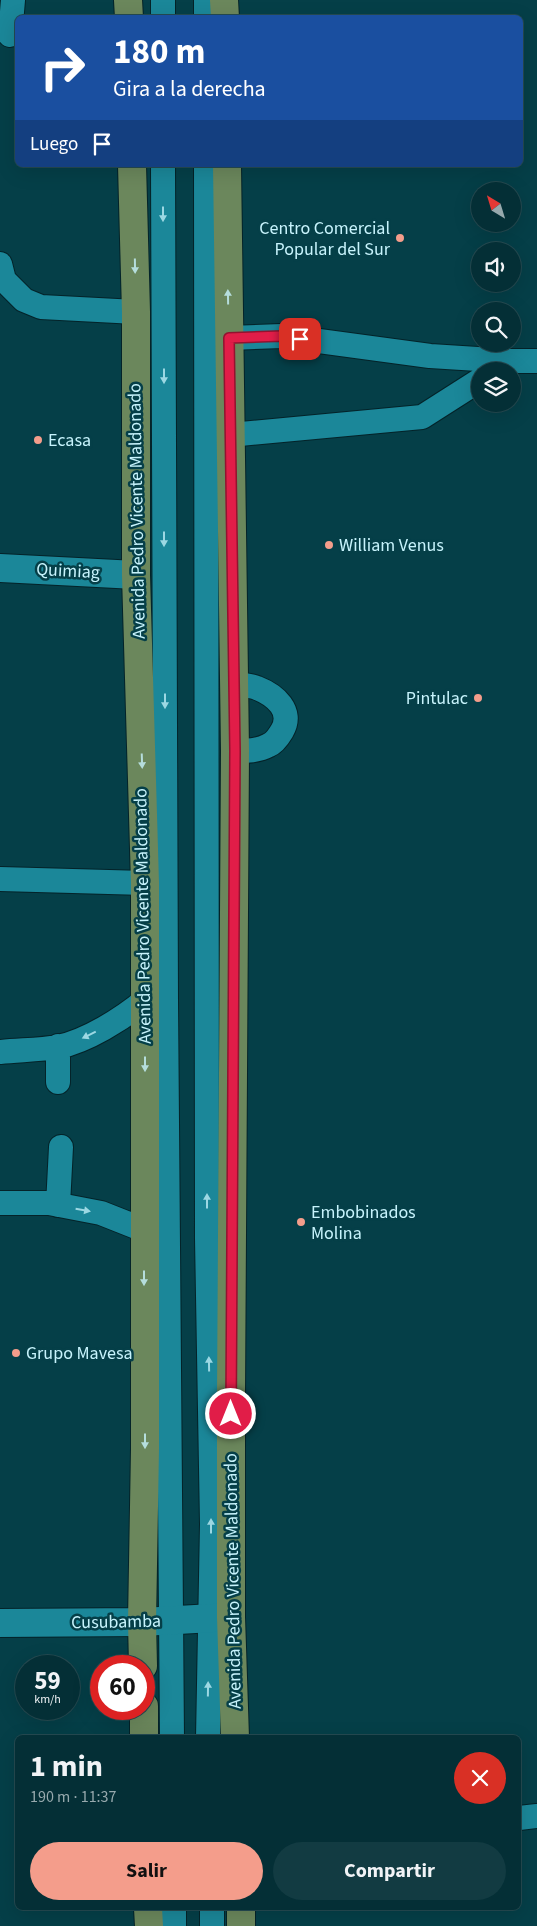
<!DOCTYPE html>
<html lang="es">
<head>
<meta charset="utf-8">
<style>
	:root { --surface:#042f36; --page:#123b42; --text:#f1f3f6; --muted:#97a9ad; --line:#254a51; --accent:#f49d8b }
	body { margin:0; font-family:"Source Sans 3",sans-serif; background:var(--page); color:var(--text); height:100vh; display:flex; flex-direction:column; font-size:19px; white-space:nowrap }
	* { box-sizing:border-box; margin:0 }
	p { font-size:16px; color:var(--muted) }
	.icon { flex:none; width:28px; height:28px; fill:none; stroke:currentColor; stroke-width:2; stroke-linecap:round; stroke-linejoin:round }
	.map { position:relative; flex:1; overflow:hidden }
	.details { position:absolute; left:15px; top:1735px; width:506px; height:175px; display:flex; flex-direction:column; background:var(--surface); border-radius:8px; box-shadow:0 5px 20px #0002,0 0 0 1px var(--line) }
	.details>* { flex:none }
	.banner { position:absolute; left:15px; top:15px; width:508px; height:152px; border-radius:8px; box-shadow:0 5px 20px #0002,0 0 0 1px var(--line); background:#1a4fa0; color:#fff; overflow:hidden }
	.needle { width:32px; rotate:322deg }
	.tools { position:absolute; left:471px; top:182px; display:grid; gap:10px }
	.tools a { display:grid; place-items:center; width:50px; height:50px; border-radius:50%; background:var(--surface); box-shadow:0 5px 20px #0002,0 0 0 1px var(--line); font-size:25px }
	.speed { position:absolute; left:15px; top:1655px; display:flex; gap:10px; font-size:25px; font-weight:700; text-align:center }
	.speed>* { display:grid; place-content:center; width:65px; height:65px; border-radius:50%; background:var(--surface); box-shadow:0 5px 20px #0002,0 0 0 1px var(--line); line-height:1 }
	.speed small { font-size:12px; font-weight:400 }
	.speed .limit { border:8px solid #d22; background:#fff; color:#111 }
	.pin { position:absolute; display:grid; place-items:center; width:42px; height:42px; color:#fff; margin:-21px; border-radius:10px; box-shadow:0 2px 8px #0006 }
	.me { position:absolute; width:55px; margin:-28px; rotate:0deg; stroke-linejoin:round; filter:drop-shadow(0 0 4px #0008) }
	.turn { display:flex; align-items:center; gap:18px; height:105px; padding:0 15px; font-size:22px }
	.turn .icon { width:65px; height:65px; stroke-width:2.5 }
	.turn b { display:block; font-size:35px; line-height:42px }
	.then { display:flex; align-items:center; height:48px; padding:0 15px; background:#0003; gap:10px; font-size:19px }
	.round { display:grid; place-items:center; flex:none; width:52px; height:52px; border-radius:26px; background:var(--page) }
	.summary { display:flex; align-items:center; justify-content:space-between; height:85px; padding:0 15px }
	h1 { font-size:30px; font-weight:700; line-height:38px }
	.action { display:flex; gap:10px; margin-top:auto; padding:10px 15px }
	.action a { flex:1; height:58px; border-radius:30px; background:var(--accent); color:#111; font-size:20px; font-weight:700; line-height:58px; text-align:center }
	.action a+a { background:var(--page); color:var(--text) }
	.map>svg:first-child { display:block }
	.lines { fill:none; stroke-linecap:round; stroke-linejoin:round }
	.service-casing { stroke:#042329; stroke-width:26 }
	.minor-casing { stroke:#042329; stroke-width:30 }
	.primary-casing { stroke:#042329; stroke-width:30 }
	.service { stroke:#1b8799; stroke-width:24 }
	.minor { stroke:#1b8799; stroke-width:28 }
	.primary { stroke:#6b875c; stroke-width:28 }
	.oneway { fill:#9cd8e3 }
	.oneway2 { fill:#b5dddc }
	.route-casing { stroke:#92132f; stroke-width:12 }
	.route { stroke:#e11d48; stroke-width:9 }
	.poi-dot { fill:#f49d8b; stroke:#053f48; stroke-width:2 }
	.labels { text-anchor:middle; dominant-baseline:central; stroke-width:5; stroke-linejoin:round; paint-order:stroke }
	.poi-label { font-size:18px; fill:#c7f3fc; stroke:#053f48; text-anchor:start }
	.street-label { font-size:18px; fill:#c7f3fc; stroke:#053f48 }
</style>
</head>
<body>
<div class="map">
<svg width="537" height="1926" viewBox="0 0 537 1926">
	<rect width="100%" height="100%" fill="#053f48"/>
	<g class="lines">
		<defs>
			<path id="service" d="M163,0V18
				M206,0V18
				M10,35L13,0
				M163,165L166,1000L172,1738
				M206,165L207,1239L212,1524L208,1738
				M0,264L4,280L24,300L41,307L136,312
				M229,338L282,336L430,356L510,361
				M497,369L510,361H537
				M230,435L422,417L480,380
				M234,683C241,685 250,685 257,688C275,695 294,711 282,731C279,736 274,743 269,745C258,751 247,751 235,751
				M0,879L145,883
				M0,1052C19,1050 39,1050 58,1047C87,1041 122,1019 145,1000
				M58,1082V1046
				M0,1203H49L101,1213L144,1230
				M58,1205L61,1147
				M519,1818L537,1816
				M174,1908V1926
				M212,1908V1926"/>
			<path id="minor" d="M0,568L136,575
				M0,1623L142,1622L231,1617"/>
			<path id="primary" d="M128,0L129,18
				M224,0L225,18
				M132,165L136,312V575L145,883V1449L142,1622L143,1666
				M227,165L235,751L231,1396V1617L235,1738
				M144,1706V1738
				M148,1908L149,1926
				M241,1908V1926"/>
		</defs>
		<use href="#service" class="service-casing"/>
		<use href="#minor" class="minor-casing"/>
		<use href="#primary" class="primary-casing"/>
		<use href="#service" class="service"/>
		<use href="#minor" class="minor"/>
		<use href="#primary" class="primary"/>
	</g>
	<defs><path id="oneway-solid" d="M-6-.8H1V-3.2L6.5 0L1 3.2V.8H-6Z" transform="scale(1.25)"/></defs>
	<g class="oneway">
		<use href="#oneway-solid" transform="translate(163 214) rotate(90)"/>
		<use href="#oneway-solid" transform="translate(164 376) rotate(90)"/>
		<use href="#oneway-solid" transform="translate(164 539) rotate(90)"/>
		<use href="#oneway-solid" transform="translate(165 701) rotate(90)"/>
		<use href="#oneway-solid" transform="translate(89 1035) rotate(154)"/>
		<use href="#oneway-solid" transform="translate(207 1201) rotate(-90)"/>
		<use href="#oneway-solid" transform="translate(83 1210) rotate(10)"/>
		<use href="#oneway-solid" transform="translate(209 1364) rotate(-91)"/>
		<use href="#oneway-solid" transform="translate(211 1526) rotate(-90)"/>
		<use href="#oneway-solid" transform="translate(208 1689) rotate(-89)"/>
	</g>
	<g class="oneway2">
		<use href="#oneway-solid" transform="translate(135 266) rotate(89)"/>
		<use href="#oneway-solid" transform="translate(228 297) rotate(-91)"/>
		<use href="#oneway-solid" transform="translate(142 761) rotate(88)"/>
		<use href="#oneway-solid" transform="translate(145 1064) rotate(90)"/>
		<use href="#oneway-solid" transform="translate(144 1278) rotate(90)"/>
		<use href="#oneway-solid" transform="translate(145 1441) rotate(90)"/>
	</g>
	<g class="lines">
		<defs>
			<path id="route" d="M231,1414L235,751L229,338L282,336L300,339"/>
		</defs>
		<use href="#route" class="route-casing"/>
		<use href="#route" class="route"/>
	</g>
	<g class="poi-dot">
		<circle cx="400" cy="238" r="5"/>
		<circle cx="38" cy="440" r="5"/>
		<circle cx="329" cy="545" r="5"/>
		<circle cx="478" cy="698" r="5"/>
		<circle cx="301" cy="1222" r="5"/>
		<circle cx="16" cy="1353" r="5"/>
	</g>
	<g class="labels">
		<g class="poi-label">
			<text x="390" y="228" text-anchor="end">Centro Comercial<tspan x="390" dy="21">Popular del Sur</tspan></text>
			<text x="48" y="440">Ecasa</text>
			<text x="339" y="545">William Venus</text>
			<text x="468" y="698" text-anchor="end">Pintulac</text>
			<text x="311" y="1212">Embobinados<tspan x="311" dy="21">Molina</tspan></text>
			<text x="26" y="1353">Grupo Mavesa</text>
		</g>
		<g class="street-label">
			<text transform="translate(137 511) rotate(-91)">Avenida Pedro Vicente Maldonado</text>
			<text transform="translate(68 571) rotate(3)">Quimiag</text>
			<text transform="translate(143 916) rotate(-91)">Avenida Pedro Vicente Maldonado</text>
			<text transform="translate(233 1581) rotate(-91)">Avenida Pedro Vicente Maldonado</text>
			<text transform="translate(116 1622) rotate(-1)">Cusubamba</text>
		</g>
	</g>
</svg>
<div class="tools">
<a><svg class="needle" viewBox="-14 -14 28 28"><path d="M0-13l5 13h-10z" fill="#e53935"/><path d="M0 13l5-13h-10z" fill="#97a9ad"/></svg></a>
<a><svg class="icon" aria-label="sound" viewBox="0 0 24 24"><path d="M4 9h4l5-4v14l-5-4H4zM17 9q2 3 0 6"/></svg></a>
<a><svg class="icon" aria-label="search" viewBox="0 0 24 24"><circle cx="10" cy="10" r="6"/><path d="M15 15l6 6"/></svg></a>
<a><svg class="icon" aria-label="layers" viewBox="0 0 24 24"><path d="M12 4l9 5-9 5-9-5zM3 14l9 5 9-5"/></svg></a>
</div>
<div class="speed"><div>59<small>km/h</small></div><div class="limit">60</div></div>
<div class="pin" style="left:300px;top:339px;background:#d93025"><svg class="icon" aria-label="arrive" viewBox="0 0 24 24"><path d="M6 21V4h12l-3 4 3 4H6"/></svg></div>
<svg class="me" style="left:231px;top:1414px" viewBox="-20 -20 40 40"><circle r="17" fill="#e11d48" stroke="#fff" stroke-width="3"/><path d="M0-11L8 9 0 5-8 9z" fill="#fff"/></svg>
<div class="banner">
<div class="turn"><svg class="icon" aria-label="right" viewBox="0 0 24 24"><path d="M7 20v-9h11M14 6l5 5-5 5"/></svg><div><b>180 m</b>Gira a la derecha</div></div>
<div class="then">Luego<svg class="icon" aria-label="arrive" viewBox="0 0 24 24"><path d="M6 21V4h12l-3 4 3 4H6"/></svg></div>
</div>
<section class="details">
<div class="summary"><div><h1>1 min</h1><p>190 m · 11:37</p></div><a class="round" style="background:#d93025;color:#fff"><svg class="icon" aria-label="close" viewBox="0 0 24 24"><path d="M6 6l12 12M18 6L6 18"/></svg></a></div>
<div class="action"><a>Salir</a><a>Compartir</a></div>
</section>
</div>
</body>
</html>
